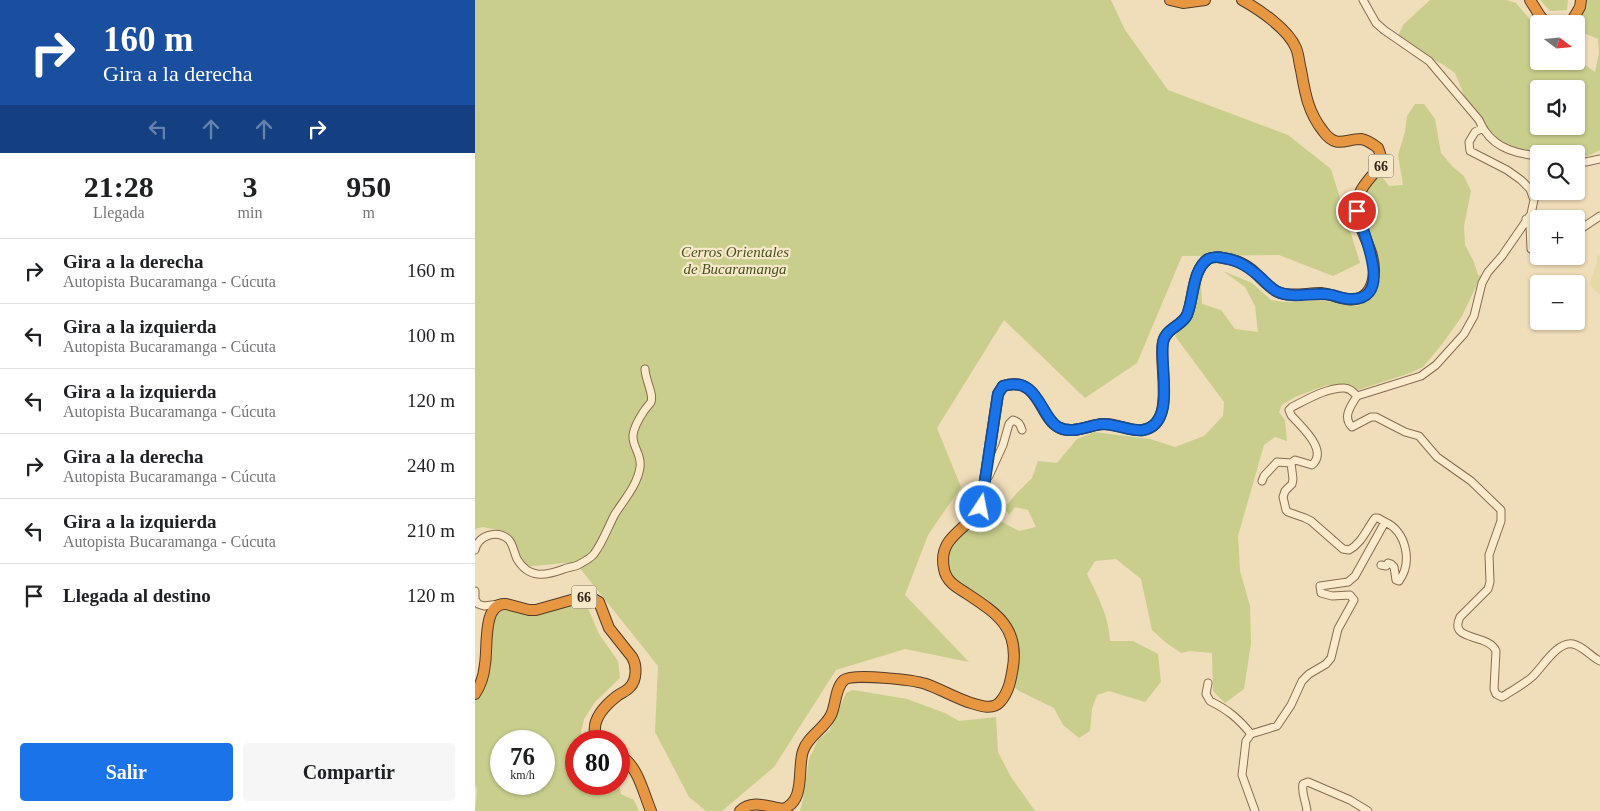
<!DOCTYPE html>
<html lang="es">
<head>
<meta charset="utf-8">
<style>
	:root { --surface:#fff; --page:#f6f6f6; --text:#202124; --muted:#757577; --line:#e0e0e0; --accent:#1a73e8 }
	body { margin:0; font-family:"Times New Roman",serif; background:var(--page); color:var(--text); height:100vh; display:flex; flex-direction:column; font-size:19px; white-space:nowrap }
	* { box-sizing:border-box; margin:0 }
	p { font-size:16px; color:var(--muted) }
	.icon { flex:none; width:28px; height:28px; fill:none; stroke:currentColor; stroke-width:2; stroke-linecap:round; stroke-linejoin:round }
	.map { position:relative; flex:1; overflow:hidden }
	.panel { display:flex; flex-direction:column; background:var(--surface); width:475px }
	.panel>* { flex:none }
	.banner { background:#1a4fa0; color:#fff; overflow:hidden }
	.needle { width:32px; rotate:106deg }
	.tools { position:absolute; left:1055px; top:15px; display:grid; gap:10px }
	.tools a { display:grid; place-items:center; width:55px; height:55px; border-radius:5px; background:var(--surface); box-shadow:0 1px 4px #0004; font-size:25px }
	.speed { position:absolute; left:15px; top:730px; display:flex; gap:10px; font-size:25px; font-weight:700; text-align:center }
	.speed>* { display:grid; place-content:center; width:65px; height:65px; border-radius:50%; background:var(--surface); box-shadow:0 1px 4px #0004; line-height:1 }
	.speed small { font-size:12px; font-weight:400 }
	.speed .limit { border:8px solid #d22; background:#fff; color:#111 }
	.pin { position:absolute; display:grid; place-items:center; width:42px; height:42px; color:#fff; margin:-21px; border:2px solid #fff; border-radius:50%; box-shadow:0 1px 5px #0007 }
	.me { position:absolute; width:55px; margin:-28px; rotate:11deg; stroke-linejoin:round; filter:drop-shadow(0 0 4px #0008) }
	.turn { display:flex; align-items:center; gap:18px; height:105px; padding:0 20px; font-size:22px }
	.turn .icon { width:65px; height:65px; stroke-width:2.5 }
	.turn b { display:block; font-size:35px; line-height:42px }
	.lanes { display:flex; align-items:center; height:48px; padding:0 20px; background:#0003; justify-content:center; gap:25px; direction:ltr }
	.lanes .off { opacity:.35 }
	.eta { display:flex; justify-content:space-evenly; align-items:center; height:85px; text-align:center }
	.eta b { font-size:30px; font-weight:600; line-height:35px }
	.button { display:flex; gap:10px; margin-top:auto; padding:10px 20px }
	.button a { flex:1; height:58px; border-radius:5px; background:var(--accent); color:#fff; font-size:20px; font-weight:600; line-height:58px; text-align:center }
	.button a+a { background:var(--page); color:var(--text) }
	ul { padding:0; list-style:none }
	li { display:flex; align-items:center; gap:15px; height:65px; padding:0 20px; border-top:1px solid var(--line) }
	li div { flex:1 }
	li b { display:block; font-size:19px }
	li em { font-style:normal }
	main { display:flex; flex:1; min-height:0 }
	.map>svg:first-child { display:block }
	.farmland { fill:#e6d9a6 }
	.green { fill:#c9ce8d; fill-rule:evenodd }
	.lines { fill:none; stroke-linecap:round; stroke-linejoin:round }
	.minor-casing { stroke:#876c53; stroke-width:9 }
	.highway-casing { stroke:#533b28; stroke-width:12 }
	.minor { stroke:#fbebcc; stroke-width:7 }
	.highway { stroke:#e79742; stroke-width:10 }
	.route-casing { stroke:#114b97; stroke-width:12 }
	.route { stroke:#1a73e8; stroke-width:9 }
	.labels { text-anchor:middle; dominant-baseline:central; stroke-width:4.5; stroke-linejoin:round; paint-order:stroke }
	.shield { fill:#f7e8c9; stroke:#6f604e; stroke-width:1 }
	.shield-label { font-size:14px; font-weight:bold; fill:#352519 }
	.park-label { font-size:15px; font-style:italic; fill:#47521f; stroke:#f7e8c9 }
</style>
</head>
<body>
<main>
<section class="panel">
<div class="banner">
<div class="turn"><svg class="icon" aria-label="right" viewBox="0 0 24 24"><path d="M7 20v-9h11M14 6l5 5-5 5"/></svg><div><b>160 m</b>Gira a la derecha</div></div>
<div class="lanes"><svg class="icon off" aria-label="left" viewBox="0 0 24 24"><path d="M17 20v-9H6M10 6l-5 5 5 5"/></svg><svg class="icon off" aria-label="ahead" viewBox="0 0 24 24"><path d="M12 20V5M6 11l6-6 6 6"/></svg><svg class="icon off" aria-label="ahead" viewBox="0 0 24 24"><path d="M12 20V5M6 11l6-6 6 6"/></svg><svg class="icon" aria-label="right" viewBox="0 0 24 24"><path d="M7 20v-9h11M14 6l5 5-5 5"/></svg></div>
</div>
<div class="eta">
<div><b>21:28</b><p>Llegada</p></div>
<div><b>3</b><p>min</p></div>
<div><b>950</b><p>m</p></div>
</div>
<ul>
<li><svg class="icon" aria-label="right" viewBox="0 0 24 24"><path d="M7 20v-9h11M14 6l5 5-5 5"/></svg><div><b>Gira a la derecha</b><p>Autopista Bucaramanga - Cúcuta</p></div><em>160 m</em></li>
<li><svg class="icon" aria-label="left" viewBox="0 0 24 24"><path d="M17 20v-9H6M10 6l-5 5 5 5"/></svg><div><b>Gira a la izquierda</b><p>Autopista Bucaramanga - Cúcuta</p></div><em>100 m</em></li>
<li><svg class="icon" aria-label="left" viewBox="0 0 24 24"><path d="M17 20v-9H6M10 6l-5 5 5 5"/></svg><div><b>Gira a la izquierda</b><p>Autopista Bucaramanga - Cúcuta</p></div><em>120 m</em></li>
<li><svg class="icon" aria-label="right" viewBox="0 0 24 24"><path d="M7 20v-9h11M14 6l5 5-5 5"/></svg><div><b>Gira a la derecha</b><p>Autopista Bucaramanga - Cúcuta</p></div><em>240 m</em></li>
<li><svg class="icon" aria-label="left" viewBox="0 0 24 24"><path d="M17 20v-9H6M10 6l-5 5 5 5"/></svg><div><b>Gira a la izquierda</b><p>Autopista Bucaramanga - Cúcuta</p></div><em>210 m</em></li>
<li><svg class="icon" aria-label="arrive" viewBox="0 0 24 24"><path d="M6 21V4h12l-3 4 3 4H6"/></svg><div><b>Llegada al destino</b></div><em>120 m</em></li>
</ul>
<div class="button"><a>Salir</a><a>Compartir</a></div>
</section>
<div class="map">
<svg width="1125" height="811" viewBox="0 0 1125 811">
	<rect width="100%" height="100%" fill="#f0ddb9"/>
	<path class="farmland" d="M1122,255L1125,256V295L1117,288L1114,284L1122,263Z"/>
	<path class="green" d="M0,0H636L650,30L693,90L813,135L856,169L885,263L858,276L804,255L707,256L662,363L610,398L529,320L462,428L486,487L453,535L430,595L494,662L430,649L361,670L299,767L247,811H231L214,797L180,732L183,666L100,562L47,567L28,531L8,527L0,529Z
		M955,0H1031L1041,3L1064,30V61H1087L1089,64L1105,61L1120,72L1124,53L1123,39L1104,31L1105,0H1125V150L1113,156L1101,158V154H1064L1049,152L1003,130L980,73L969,65L932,47L922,39L928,25ZM1064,89H1101V126H1064Z
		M1065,0H1093L1092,10L1075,11Z
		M940,104H949L960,119L966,153L978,167L989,176L996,191L989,226L990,245L999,262L1003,275L1006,276L987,316L968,343L948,367L935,373L871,394L862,388L852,385L820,397L807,405L804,412L810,420L812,441L800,437L789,445L763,536L765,571L775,606L776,643L769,689L750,703L738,691L737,653L715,651L706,653L690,642L677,630L666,579L641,559L620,561L612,574C622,595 634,616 635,641H658L683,654L686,682L670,702L634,691L622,695L617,709L615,731L604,738L588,725L579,708L544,691L538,686L541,673L544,650L537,631L474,576L470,551L509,505L514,515L544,531L561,527L553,510L540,507L534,515L529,508L541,494L557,478L563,461L582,463L602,439L619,432L675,439L700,447L729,436L748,416L749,402L700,336L718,315L717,286L726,284L727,304L746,310L760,329L783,332L780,306L770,287L748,271L777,283L796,300L809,302L844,300L883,306L897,298L905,279L897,250L883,212L886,193L904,173L914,186L928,185L923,155L930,132L932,116Z
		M100,601L112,606L124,634L143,661L145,678L120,702L109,719L104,741H101V784L144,783L146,794L159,800L164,811H0L2,790L0,784V687L7,668L12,625L24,610L41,611ZM26,741H69V784H26Z
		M378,690L432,699L470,713L484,721L521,717L523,752L536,777L560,811H325L328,800L334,759L343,740L355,730L371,693Z"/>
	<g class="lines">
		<defs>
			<path id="minor" d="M888,0L901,23L909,30L954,61L1004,120C1006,124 1007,127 1010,131C1022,149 1043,154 1064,156
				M1101,161L1111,162L1125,159
				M1051,219L1055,225L1056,249L1062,251H1064
				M1101,232L1125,216
				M882,396L946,376L961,365L989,334L999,316L1007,283L1013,272L1027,256L1056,214L1059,200L1055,189L1046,180L1032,170L995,151L994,142L1000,132L1008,128
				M514,476L528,445L534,424L538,420C544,422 545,424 547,430
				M787,481L789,476L802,462L816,463
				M0,550C3,536 21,529 33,539C38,543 39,553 42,559C54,579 70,576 89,569C93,567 99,567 103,565C108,562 115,559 119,554C128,542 133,527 140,514C149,500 163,484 165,467C167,454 157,447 158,435C159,427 165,417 169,411C171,408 174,405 176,402C179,394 170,379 170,369
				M906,565L911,566L913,563L916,564L919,567L921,580L924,581C938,562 931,531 910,522
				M0,591V599L3,604L9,606L24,604
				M733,683L731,694L735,701C753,710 763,718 776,734
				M780,811L767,775L771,741L776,734L802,726L816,705L827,681L834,674L851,664L856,658L863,629L879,600L875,595L857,596L846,593L845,586L873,582L880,576L910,522L903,518H900C891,530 887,543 874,550L868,549L836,521L830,518L813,512L811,510L808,497L810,491L817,484L818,479L816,463L820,460L837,465C854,450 826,427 816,415L814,410L817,407C833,399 851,388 869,388C875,388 878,392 882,396C876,406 867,417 877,427L896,417H901L930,432L944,436L962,457L996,481L1026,510V521L1014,555L1015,582L1013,589L985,617C973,642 1013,633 1021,651L1019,689L1021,694L1027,697C1036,691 1048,685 1057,677C1067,668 1082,641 1098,644C1108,646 1116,657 1125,661
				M832,811C831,801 826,793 828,784L833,782L875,800L893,811"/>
			<path id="highway" d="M695,0L708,3L730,0
				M1055,0L1065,16L1072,24
				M1095,24L1105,7L1106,0
				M0,694C6,685 9,675 10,664C13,648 7,602 31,604L54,610H61L107,597L117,598L124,602L134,628L157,657C162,665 162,680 155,687C152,691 146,693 142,696C128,707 113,723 123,741
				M144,755C163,765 168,792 176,811
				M265,811C277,799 293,807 308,809C331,801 322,769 328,751C333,736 349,729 356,715C361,705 360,688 369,680C378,673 439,680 451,684C465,689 479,697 493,702C503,705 517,711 525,702C534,692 536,679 538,667C544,627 521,613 491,593C481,587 471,581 469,569C462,536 493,530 506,507L523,394L528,386C564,375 564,417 583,427C597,435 614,425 628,424C640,423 658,432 668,430C702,424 683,365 688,342C691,328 707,326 712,315C719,298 717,270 733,259C737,257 744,257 748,258C758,259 768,263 776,269C785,276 793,288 805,293C818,297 832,293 846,293C855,294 863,298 872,299C890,302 898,288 899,272C900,250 884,231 881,211C880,195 891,182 901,171C903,169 904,169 906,166C908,161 905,153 903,148C898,144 892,140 886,139C870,139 861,149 848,131C833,112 830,93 826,70C824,63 824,55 821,48C813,29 785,10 767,0"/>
		</defs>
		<use href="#minor" class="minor-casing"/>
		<use href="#highway" class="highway-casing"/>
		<use href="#minor" class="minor"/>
		<use href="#highway" class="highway"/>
	</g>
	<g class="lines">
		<defs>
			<path id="route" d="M506,507L523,394L528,386C564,375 565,417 583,427C597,435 614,425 628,424C640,424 658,432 668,430C702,424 684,365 688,342C691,328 707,326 712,315C719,298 717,270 733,259C737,257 744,257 748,258C764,260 775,268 787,279C791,283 796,288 801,291C818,300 839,291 857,295C863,297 869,299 875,299C921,301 887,231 882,211"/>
		</defs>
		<use href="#route" class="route-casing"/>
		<use href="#route" class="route"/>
	</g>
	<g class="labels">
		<g class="shield">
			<rect x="893.5" y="154.5" width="25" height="23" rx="4"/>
			<rect x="96.5" y="585.5" width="25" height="23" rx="4"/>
		</g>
		<g class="shield-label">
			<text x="906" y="166">66</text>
			<text x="109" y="597">66</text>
		</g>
		<g class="park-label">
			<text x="260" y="252">Cerros Orientales<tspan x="260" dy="17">de Bucaramanga</tspan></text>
		</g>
	</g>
</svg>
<div class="tools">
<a><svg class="needle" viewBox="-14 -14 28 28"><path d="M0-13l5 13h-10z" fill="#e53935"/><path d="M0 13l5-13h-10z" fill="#757577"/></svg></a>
<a><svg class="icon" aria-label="sound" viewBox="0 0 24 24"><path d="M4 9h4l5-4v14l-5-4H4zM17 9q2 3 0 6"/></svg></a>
<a><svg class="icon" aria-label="search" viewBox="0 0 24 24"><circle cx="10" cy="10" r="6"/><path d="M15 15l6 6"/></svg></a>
<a>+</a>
<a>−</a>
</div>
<div class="speed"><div>76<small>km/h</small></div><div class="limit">80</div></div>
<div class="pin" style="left:882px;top:211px;background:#d93025"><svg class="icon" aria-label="arrive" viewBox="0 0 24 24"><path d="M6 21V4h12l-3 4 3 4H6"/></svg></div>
<svg class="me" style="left:506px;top:507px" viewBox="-20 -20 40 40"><circle r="17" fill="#1a73e8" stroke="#fff" stroke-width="3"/><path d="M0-11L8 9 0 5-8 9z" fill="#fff"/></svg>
</div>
</main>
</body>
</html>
